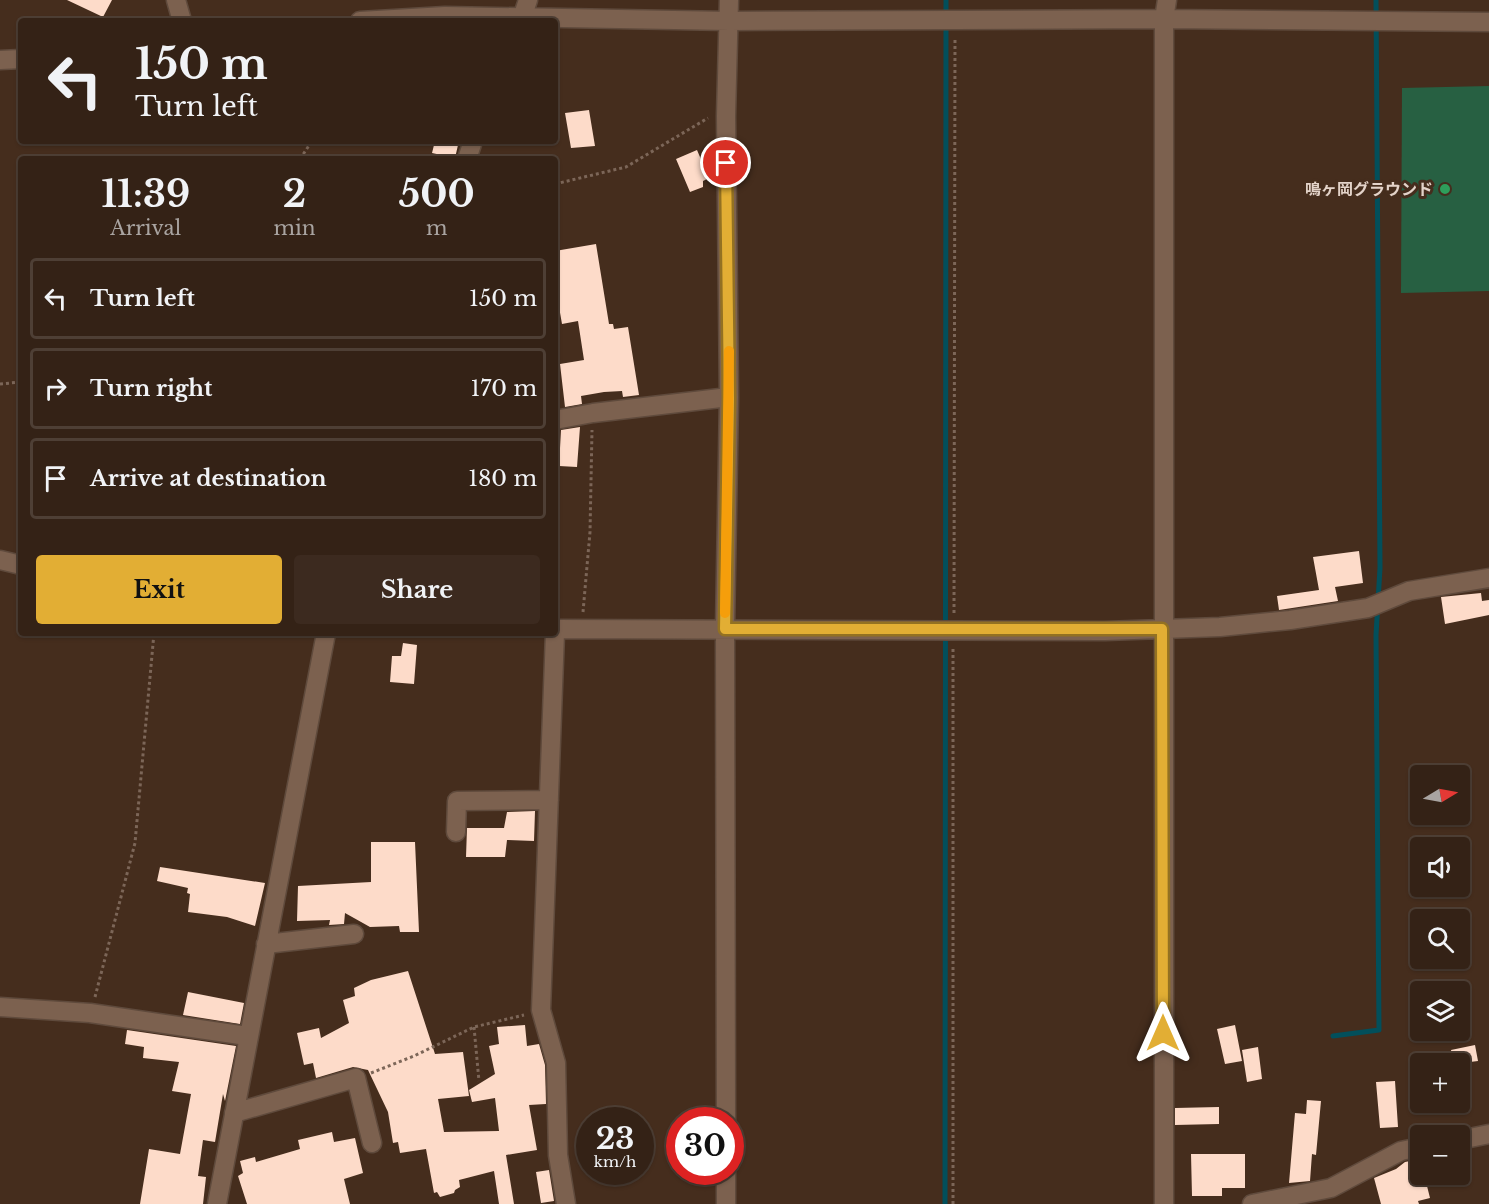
<!DOCTYPE html>
<html lang="en">
<head>
<meta charset="utf-8">
<style>
	:root { --surface:#342216; --page:#3c2a1f; --text:#f1f3f6; --muted:#a9a4a1; --line:#4e3f35; --accent:#e2ae34 }
	body { margin:0; font-family:"Libre Baskerville","Noto Sans JP",serif; background:var(--page); color:var(--text); height:100vh; display:flex; flex-direction:column; font-size:22px; white-space:nowrap }
	* { box-sizing:border-box; margin:0 }
	p { font-size:20px; color:var(--muted) }
	.icon { flex:none; width:33px; height:33px; fill:none; stroke:currentColor; stroke-width:2; stroke-linecap:round; stroke-linejoin:round }
	.map { position:relative; flex:1; overflow:hidden }
	.drawer { position:absolute; left:18px; top:156px; width:540px; height:480px; display:flex; flex-direction:column; background:var(--surface); border-radius:6px; box-shadow:0 2px 4px #0004,0 0 0 2px var(--line) }
	.drawer>* { flex:none }
	.banner { position:absolute; left:18px; top:18px; width:540px; height:126px; border-radius:6px; box-shadow:0 2px 4px #0004,0 0 0 2px var(--line); background:#342216; color:var(--text); overflow:hidden }
	.needle { width:39px; rotate:80deg }
	.buttons { position:absolute; left:1410px; top:765px; display:grid; gap:12px }
	.buttons a { display:grid; place-items:center; width:60px; height:60px; border-radius:6px; background:var(--surface); box-shadow:0 2px 4px #0004,0 0 0 2px var(--line); font-size:30px }
	.speed { position:absolute; left:576px; top:1107px; display:flex; gap:12px; font-size:30px; font-weight:700; text-align:center }
	.speed>* { display:grid; place-content:center; width:78px; height:78px; border-radius:50%; background:var(--surface); box-shadow:0 2px 4px #0004,0 0 0 2px var(--line); line-height:1 }
	.speed small { font-size:15px; font-weight:400 }
	.speed .limit { border:9px solid #d22; background:#fff; color:#111 }
	.pin { position:absolute; display:grid; place-items:center; width:51px; height:51px; color:#fff; margin:-26px; border:3px solid #fff; border-radius:50%; box-shadow:0 2px 6px #0007 }
	.me { position:absolute; width:66px; margin:-33px; rotate:0deg; stroke-linejoin:round; filter:drop-shadow(0 0 4px #0008) }
	.turn { display:flex; align-items:center; gap:21px; height:126px; padding:0 18px; font-size:27px }
	.turn .icon { width:78px; height:78px; stroke-width:2.5 }
	.turn b { display:block; font-size:42px; line-height:51px }
	.eta { display:flex; justify-content:space-evenly; align-items:center; height:102px; text-align:center }
	.eta b { font-size:36px; font-weight:700; line-height:42px }
	.button { display:flex; gap:12px; margin-top:auto; padding:12px 18px }
	.button a { flex:1; height:69px; border-radius:6px; background:var(--accent); color:#111; font-size:24px; font-weight:700; line-height:69px; text-align:center }
	.button a+a { background:var(--page); color:var(--text) }
	ul { padding:0; list-style:none }
	li { display:flex; align-items:center; gap:18px; height:81px; margin:0 12px 9px; padding:0 6px; border:3px solid var(--line); border-radius:6px }
	li div { flex:1 }
	li b { display:block; font-size:22px }
	li em { font-style:normal }
	.map>svg:first-child { display:block }
	.green { fill:#276042 }
	.lines { fill:none; stroke-linecap:round; stroke-linejoin:round }
	.stream { stroke:#024f5b; stroke-width:5 }
	.building { fill:#fddbc9 }
	.minor-casing { stroke:#5f4a3c; stroke-width:21 }
	.path { stroke:#7c6658; stroke-width:3; stroke-dasharray:3 3; stroke-linecap:butt }
	.minor { stroke:#7c614f; stroke-width:18 }
	.route-casing { stroke:#937122; stroke-width:15 }
	.route { stroke:#e2ae34; stroke-width:10 }
	.slow { stroke:#f59e0b; stroke-width:10 }
	.leisure-dot { fill:#2e9e5b; stroke:#452d1d; stroke-width:2 }
	.labels { text-anchor:middle; dominant-baseline:central; stroke-width:6; stroke-linejoin:round; paint-order:stroke }
	.poi-label { font-size:16px; font-weight:bold; fill:#e3d3c9; stroke:#452d1d; text-anchor:end }
</style>
</head>
<body>
<div class="map">
<svg width="1489" height="1204" viewBox="0 0 1489 1204">
	<rect width="100%" height="100%" fill="#452d1d"/>
	<path class="green" d="M1489,86V291L1401,293L1402,88Z"/>
	<g class="lines">
		<path class="stream" d="M1333,1036L1379,1030L1376,635L1380,568L1376,0
			M945,1204L946,0"/>
	</g>
	<path class="building" d="M67,0H112L103,17Z
		M589,110L595,146L571,148L565,113Z
		M435,141L458,145L455,158L432,153Z
		M697,150L709,178L703,181V187L690,192L676,159Z
		M596,244L609,324H613L614,329L628,327L639,395L623,397L622,391L604,392L581,396L582,404L565,407L560,364L584,360L578,321L562,324L555,284V251Z
		M580,427L577,467L559,466L561,430Z
		M1359,551L1363,583L1335,587L1338,601L1279,610L1277,596L1319,590L1313,557Z
		M1481,593L1482,601L1489,600V615L1445,624L1441,597Z
		M403,643L417,645L414,684L390,682L392,656H401Z
		M535,811L534,841L507,840L505,857H466L467,828H504L507,812Z
		M371,842H415L419,932H400L399,926L370,927L345,913L344,924L329,925L330,920L297,921L298,886L371,882Z
		M160,867L265,883L255,926L227,917L188,912L190,894L187,893L188,888L157,881Z
		M408,971L435,1054L463,1052L469,1096L438,1099L444,1132L499,1131L495,1098L472,1102L469,1090L495,1074L489,1046L499,1044L497,1027L525,1025L527,1046L539,1044L545,1065L546,1104L529,1105L537,1150L506,1155L514,1204H499L494,1171L459,1180L460,1187L455,1190L454,1193L440,1197L437,1192L434,1193L426,1149L400,1153L398,1142L393,1143L388,1112L368,1070L353,1067L316,1078L313,1063L304,1065L297,1033L319,1028L321,1038L349,1023L343,1000L355,996L354,988L371,980Z
		M188,992L244,1003L240,1024L183,1015Z
		M1235,1025L1242,1061L1225,1064L1217,1029Z
		M127,1030L236,1046L225,1101L223,1094L215,1142L203,1140L198,1176L206,1177L203,1204H140L149,1149L180,1154L191,1094L172,1091L179,1062L143,1058L144,1047L125,1044Z
		M1475,1045L1478,1061L1454,1064L1451,1050Z
		M1258,1047L1262,1079L1247,1082L1242,1050Z
		M1395,1081L1398,1127L1380,1128L1376,1082Z
		M1307,1100L1321,1101L1316,1155L1312,1154L1310,1181L1289,1183L1295,1113L1306,1114Z
		M1219,1107V1124L1175,1125V1108Z
		M332,1132L334,1142L355,1138L363,1173L344,1179L350,1204H247L238,1176L243,1173L240,1161L255,1157L256,1162L300,1149L298,1140Z
		M1191,1154H1245V1188H1222V1196H1192Z
		M1415,1160L1420,1174H1424L1430,1198L1418,1201L1419,1204H1381L1374,1178L1396,1169L1405,1162Z
		M549,1170L554,1201L541,1203L536,1172Z"/>
	<g class="lines">
		<defs>
			<path id="minor" d="M176,0L182,21
				M360,21L445,16L729,21L1164,19L1489,22
				M521,21L528,0
				M0,60L21,59
				M467,159L473,141
				M555,420L593,413L729,397
				M0,560L21,565
				M555,629L1105,631L1220,627L1290,620L1368,608L1409,591L1489,578
				M555,633L541,1010L556,1063L558,1155L566,1204
				M456,832L457,801L549,800
				M266,944L354,934
				M0,1007L90,1013L247,1036
				M234,1113L356,1078L372,1143
				M726,1120L725,629L729,397L726,116L729,0
				M1460,1140L1489,1134
				M726,1172V1204
				M217,1204L326,633
				M1164,1204V19L1167,0
				M1252,1204L1331,1188L1401,1151L1420,1147"/>
		</defs>
		<use href="#minor" class="minor-casing"/>
		<path class="path" d="M300,159L312,141
			M555,184L626,167L708,118
			M0,384L21,382
			M583,612L590,532L592,430
			M954,613L955,38
			M95,997L135,843L154,633
			M474,1027L479,1081
			M371,1073L414,1056L474,1027L524,1015
			M953,1204V647"/>
		<use href="#minor" class="minor"/>
	</g>
	<g class="lines">
		<defs>
			<path id="route" d="M726,163L729,398L725,629H1162L1163,1033"/>
		</defs>
		<use href="#route" class="route-casing"/>
		<use href="#route" class="route"/>
		<path class="slow" d="M725,613L729,351"/>
	</g>
	<circle class="leisure-dot" cx="1445" cy="189" r="6"/>
	<g class="labels">
		<g class="poi-label">
			<text x="1433" y="189">鳴ヶ岡グラウンド</text>
		</g>
	</g>
</svg>
<div class="buttons">
<a><svg class="needle" viewBox="-14 -14 28 28"><path d="M0-13l5 13h-10z" fill="#e53935"/><path d="M0 13l5-13h-10z" fill="#a9a4a1"/></svg></a>
<a><svg class="icon" aria-label="sound" viewBox="0 0 24 24"><path d="M4 9h4l5-4v14l-5-4H4zM17 9q2 3 0 6"/></svg></a>
<a><svg class="icon" aria-label="search" viewBox="0 0 24 24"><circle cx="10" cy="10" r="6"/><path d="M15 15l6 6"/></svg></a>
<a><svg class="icon" aria-label="layers" viewBox="0 0 24 24"><path d="M12 4l9 5-9 5-9-5zM3 14l9 5 9-5"/></svg></a>
<a>+</a>
<a>−</a>
</div>
<div class="speed"><div>23<small>km/h</small></div><div class="limit">30</div></div>
<div class="pin" style="left:726px;top:163px;background:#d93025"><svg class="icon" aria-label="arrive" viewBox="0 0 24 24"><path d="M6 21V4h12l-3 4 3 4H6"/></svg></div>
<svg class="me" style="left:1163px;top:1033px" viewBox="-20 -20 40 40"><path d="M0-17L14 15 0 8-14 15z" fill="#e2ae34" stroke="#fff" stroke-width="4"/></svg>
<div class="banner">
<div class="turn"><svg class="icon" aria-label="left" viewBox="0 0 24 24"><path d="M17 20v-9H6M10 6l-5 5 5 5"/></svg><div><b>150 m</b>Turn left</div></div>
</div>
<section class="drawer">
<div class="eta">
<div><b>11:39</b><p>Arrival</p></div>
<div><b>2</b><p>min</p></div>
<div><b>500</b><p>m</p></div>
</div>
<ul>
<li><svg class="icon" aria-label="left" viewBox="0 0 24 24"><path d="M17 20v-9H6M10 6l-5 5 5 5"/></svg><div><b>Turn left</b></div><em>150 m</em></li>
<li><svg class="icon" aria-label="right" viewBox="0 0 24 24"><path d="M7 20v-9h11M14 6l5 5-5 5"/></svg><div><b>Turn right</b></div><em>170 m</em></li>
<li><svg class="icon" aria-label="arrive" viewBox="0 0 24 24"><path d="M6 21V4h12l-3 4 3 4H6"/></svg><div><b>Arrive at destination</b></div><em>180 m</em></li>
</ul>
<div class="button"><a>Exit</a><a>Share</a></div>
</section>
</div>
</body>
</html>
